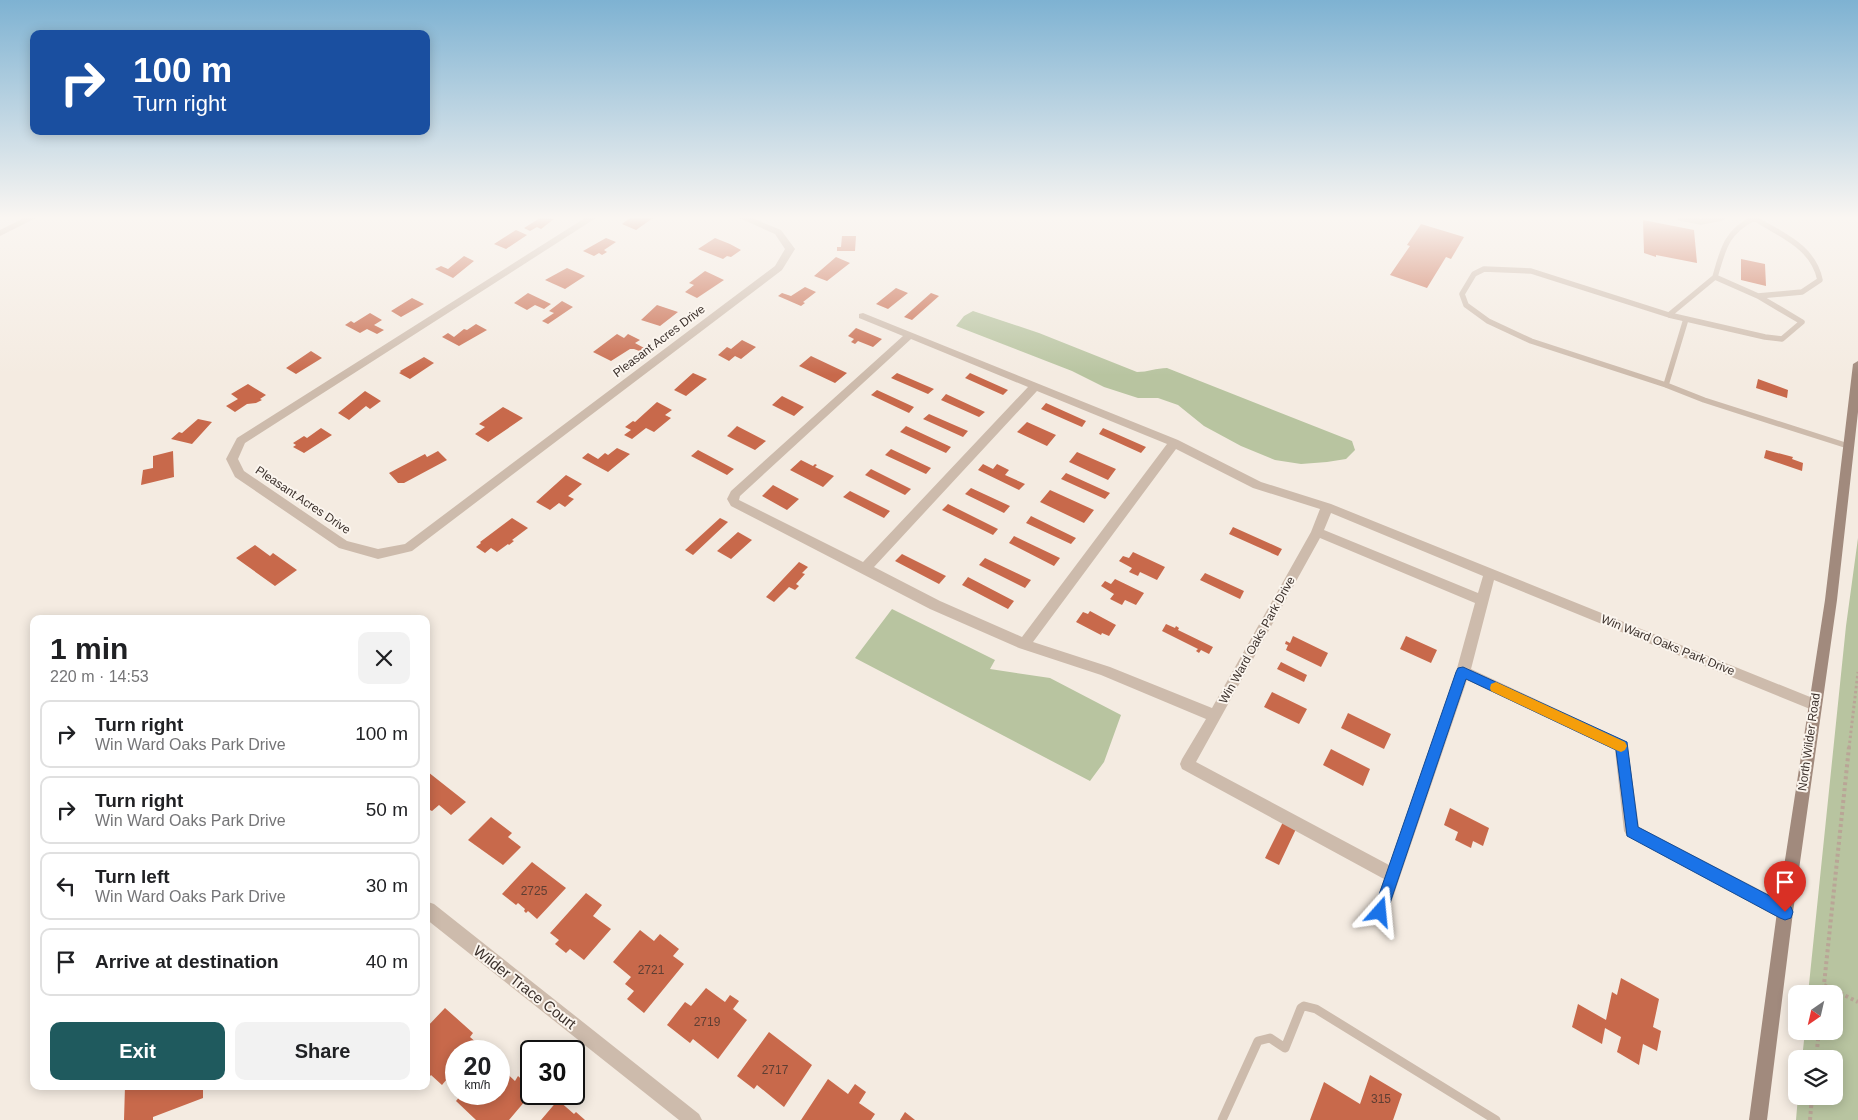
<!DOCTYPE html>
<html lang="en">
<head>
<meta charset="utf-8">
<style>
	:root { --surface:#fff; --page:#f2f2f2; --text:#202124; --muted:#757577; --line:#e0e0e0; --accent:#1f5a5e }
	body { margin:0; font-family:Helvetica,sans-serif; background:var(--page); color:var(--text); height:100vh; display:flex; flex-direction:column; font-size:19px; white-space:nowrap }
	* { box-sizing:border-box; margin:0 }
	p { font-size:16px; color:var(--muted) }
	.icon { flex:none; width:28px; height:28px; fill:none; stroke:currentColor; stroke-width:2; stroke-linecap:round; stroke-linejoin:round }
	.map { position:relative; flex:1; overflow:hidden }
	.side { position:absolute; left:30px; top:615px; width:400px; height:475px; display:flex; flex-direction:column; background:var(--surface); border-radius:10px; box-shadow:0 2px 12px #0003 }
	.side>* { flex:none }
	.banner { position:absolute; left:30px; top:30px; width:400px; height:105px; border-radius:10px; box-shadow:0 2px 12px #0003; background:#1a4fa0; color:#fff; overflow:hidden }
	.needle { width:32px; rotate:214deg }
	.tools { position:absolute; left:1788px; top:985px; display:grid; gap:10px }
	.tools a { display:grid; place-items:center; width:55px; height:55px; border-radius:10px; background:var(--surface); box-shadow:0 2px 12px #0003; font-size:25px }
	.speed { position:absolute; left:445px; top:1040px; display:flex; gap:10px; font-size:25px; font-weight:700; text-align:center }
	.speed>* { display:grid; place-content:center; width:65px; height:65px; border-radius:50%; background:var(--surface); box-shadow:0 2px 12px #0003; line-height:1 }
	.speed small { font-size:12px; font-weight:400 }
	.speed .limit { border:2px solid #111; border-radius:8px; background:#fff; color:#111 }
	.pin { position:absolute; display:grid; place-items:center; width:42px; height:42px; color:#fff; margin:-51px -21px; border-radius:50% 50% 50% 0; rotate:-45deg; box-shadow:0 0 5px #0007 }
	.pin .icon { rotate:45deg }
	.me { position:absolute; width:55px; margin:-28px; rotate:18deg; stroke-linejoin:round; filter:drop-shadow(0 0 4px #0008) }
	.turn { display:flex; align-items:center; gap:18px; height:105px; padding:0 20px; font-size:22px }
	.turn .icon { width:65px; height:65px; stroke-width:2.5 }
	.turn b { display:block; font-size:35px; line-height:42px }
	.round { display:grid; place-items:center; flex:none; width:52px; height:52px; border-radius:10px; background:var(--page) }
	.head { display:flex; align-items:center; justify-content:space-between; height:85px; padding:0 20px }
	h1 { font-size:30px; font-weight:600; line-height:38px }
	.action { display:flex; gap:10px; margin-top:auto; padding:10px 20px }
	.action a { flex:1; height:58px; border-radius:10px; background:var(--accent); color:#fff; font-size:20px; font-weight:600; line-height:58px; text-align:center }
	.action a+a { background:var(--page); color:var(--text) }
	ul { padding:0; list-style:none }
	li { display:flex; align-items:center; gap:15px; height:68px; margin:0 10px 8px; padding:0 10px; border:2px solid var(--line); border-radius:10px }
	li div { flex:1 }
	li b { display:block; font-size:19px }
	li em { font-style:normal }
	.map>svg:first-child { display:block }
	.green { fill:#b8c4a0 }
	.building { fill:#c8694b }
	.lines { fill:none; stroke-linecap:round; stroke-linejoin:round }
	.path-far1 { stroke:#b9a596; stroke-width:3; stroke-dasharray:2.5 2.5; stroke-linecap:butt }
	.path { stroke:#b9a596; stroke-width:4; stroke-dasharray:3 3; stroke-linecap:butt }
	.lane-far1 { stroke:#cdbbac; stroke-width:5.5 }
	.lane { stroke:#cdbbac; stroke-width:9 }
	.street { fill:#cdbbac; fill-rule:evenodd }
	.secondary { fill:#a18a7d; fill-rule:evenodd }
	.route { fill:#1a73e8; stroke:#114b97 }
	.slow { fill:#f59e0b }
	.labels { text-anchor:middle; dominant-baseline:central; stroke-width:4; stroke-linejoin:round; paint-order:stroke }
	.street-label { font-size:12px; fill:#3b302b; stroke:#fbf5ee }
	.near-number-label { font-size:12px; fill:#5e3e33 }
	.near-street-label { font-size:15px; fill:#3b302b; stroke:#fbf5ee }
</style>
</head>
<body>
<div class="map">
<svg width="1858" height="1120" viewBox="0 0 1858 1120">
	<rect width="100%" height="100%" fill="#f4ebe1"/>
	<path class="green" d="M973,311L1039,333L1137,372C1148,372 1156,368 1167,368L1352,441L1355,450L1346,459L1327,462L1301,464L1275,460L1241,446L1204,426L1178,405L1158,398H1138L1104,387L1072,371L956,326L964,316Z
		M1858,538V1120H1796L1798,1096H1834V1059H1802L1805,1031H1834V994H1808L1846,626Z
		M892,609L995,660L990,669L1050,678L1121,715L1104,762L1090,781L855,658Z"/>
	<path class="building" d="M540,218L554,219L541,229L537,227L530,231L524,228Z
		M630,218H653L636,230L622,224Z
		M1643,220L1694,230L1697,263L1656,255V257L1644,253Z
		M1421,224L1464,237L1451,259L1446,257L1427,288L1390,275L1410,246L1407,245Z
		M516,230L527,235L506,249L494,244Z
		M842,236H856L855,251H837V247H841Z
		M606,238L616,242L604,250L607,252L602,255L599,253L594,256L583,251Z
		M715,238L730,244L741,250L731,257L727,256L723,259L698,249Z
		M464,256L474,261L453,278L435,269L441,266L448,269Z
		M836,257L850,263L827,281L814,276Z
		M1741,259L1765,264L1766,286L1741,280Z
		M567,268L585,276L565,289L545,280Z
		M705,271L724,280L697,298L685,292L694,285L689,283Z
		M805,287L816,292L803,302L805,303L801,306L778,296L782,293L791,296Z
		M896,288L908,293L888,309L876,304Z
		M528,293L551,304L544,309L535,305L527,310L514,303Z
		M931,293L939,296L912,320L904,317Z
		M412,298L424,304L401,317L391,311Z
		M562,301L573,307L548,324L542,321L554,313L549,311Z
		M657,305L678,312L660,326L641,320Z
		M370,313L382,320L374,325L384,330L377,334L367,329L360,333L345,325L351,321L354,323Z
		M476,324L487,330L459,346L442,337L448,333L454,337L464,329L467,330Z
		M856,328L882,339L873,347L858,341L855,344L851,342L854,339L848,336Z
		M617,334L624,338L628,334L640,340L635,343L646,349L642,352L634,349H630L611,361L593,352Z
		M742,340L756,347L741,359L735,356L729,361L718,355L727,347L731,349Z
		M311,351L322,358L296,374L286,368Z
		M811,356L847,373L835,383L799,366Z
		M424,357L434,363L410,379L399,373L401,372L400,371Z
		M693,373L707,379L686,396L674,390Z
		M897,373L934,389L928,394L891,378Z
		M970,373L1008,390L1003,395L965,378Z
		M1758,379L1788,390L1787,398L1756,388Z
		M248,384L266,395L260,399L262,400L256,403L247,404L235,412L226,406L238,399L231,394Z
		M877,390L914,407L909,413L871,395Z
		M365,391L381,401L370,409L366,406L349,420L338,413Z
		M946,394L985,412L979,417L941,400Z
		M782,396L804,407L794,416L772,405Z
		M657,402L672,410L665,415L671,418L654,432L646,428L632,439L624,435L631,430L625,427L633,421L635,422Z
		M1046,403L1086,421L1082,427L1041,409Z
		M503,407L523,418L488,442L475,434L485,427L479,424Z
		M929,414L968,431L963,437L923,419Z
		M198,419L212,422L192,444L171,439L179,432L182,433Z
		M1027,422L1056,435L1047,446L1017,432Z
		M737,426L766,441L755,450L727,436Z
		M906,426L951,447L946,453L900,432Z
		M321,428L332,435L304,453L293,447L296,445L293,443L304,436L307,438Z
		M1103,428L1146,447L1141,453L1099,434Z
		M617,448L630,454L608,472L582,458L588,453L598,459L605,453L608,455Z
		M891,449L931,468L926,474L885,455Z
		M698,450L734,469L727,475L691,456Z
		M1766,450L1793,457L1792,459L1803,463L1802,471L1764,458Z
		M173,451L174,477L141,485L143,470L153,468V456Z
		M438,451L447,460L404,483H398L389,473L425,454L427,457Z
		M1077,452L1116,469L1108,480L1069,462Z
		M801,460L813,466L815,464L817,465L815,467L834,476L823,487L790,470Z
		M983,464L993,469L997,464L1009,470L1005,475L1025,484L1019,490L978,470Z
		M871,469L911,489L905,495L865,475Z
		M1066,473L1110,493L1105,499L1061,479Z
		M566,475L582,484L568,496L574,499L565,507L559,503L550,510L536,502Z
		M773,485L799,499L787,510L762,496Z
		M971,488L1010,506L1004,513L965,494Z
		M1050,490L1094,510L1084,523L1040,502Z
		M850,491L890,511L884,518L843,497Z
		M948,504L998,529L993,535L942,510Z
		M1031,516L1076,538L1071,544L1026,523Z
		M512,518L528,528L512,540L514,541L509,545L508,544L497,552L491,548L485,553L476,547L481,543L480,542Z
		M720,518L728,522L693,555L685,550Z
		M1233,527L1282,549L1278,556L1229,534Z
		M738,532L752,540L731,559L717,551Z
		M1014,536L1060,558L1054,566L1009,543Z
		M255,545L270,556L273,553L297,570L275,586L236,558Z
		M1133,552L1165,567L1157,580L1140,572L1138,576L1129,572L1132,568L1119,561L1123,556L1129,558Z
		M902,554L946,576L939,584L895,561Z
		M985,558L1031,580L1025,588L979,565Z
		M799,562L808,567L802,573L805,574L796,584L799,586L795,590L789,587L774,602L766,597Z
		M1205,573L1244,591L1240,599L1200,580Z
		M968,577L1014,601L1008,609L962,585Z
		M1115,579L1144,593L1136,605L1125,600L1122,605L1110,599L1114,594L1101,586L1105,581L1111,584Z
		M1090,611L1116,625L1109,636L1102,633L1101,635L1076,622L1083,612L1088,614Z
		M1166,624L1175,628L1176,626L1179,628L1178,630L1213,647L1209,654L1201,650L1199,653L1196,651L1198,649L1162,631Z
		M1293,636L1328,653L1321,667L1286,650L1288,645L1285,644L1286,641L1290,643Z
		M1406,636L1437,650L1431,663L1400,649Z
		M1281,662L1307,675L1304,682L1277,669Z
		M1272,692L1307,709L1299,724L1264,707Z
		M1348,713L1391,734L1384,749L1341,728Z
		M1331,749L1370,769L1363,786L1323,765Z
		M428,772L466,802L451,815L439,805L432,811L426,808Z
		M1450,808L1489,828L1483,846L1473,841L1471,848L1455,840L1458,832L1444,825Z
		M491,817L512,833L508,837L521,847L503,865L468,840Z
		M1283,822L1296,829L1279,865L1265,858Z
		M532,862L566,888L537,919L528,911L526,913L524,911L525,909L518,903L516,905L502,894Z
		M586,893L602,905L593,916L611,929L584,960L570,949L566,953L555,944L559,940L550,933Z
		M640,930L654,941L660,934L679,949L673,956L684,964L644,1013L627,999L634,991L625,984L631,977L613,962Z
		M1621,978L1659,999L1653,1027L1661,1031L1657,1051L1643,1044L1639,1065L1617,1052L1621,1037L1605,1028L1602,1044L1572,1027L1578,1004L1606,1020L1612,992L1617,995Z
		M706,988L725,1002L730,995L739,1001L733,1009L747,1020L718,1059L693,1039L690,1043L667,1025L685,1002L691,1006Z
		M445,1008L473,1033L470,1037L478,1044L472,1051H456V1068L442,1085L431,1075L426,1081V1028Z
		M769,1032L812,1065L784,1107L757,1085L754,1089L737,1076Z
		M499,1066L515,1081L518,1076L531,1088V1094L509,1120H476L456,1101L462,1094H499Z
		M1370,1075L1402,1094L1393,1120H1310L1324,1082L1360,1104Z
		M828,1079L848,1094L855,1084L866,1092L859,1103L875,1114L871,1120H801Z
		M125,1086H203V1098L153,1117V1120H124Z
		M558,1100L574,1114L576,1112L585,1120H541Z
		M905,1112L915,1120H900Z"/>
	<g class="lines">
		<path class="path-far1" d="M1849,748L1858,672"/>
		<path class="path" d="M1824,985L1858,1002
			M1823,994L1849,747
			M1816,1059L1819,1031
			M1810,1120L1812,1096"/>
		<path class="lane-far1" d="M1680,218L1701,222L1722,218
			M1754,218C1781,235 1813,246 1820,280L1802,292L1758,296L1715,277C1723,249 1726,232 1754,218Z
			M1758,296L1802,322L1782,339L1765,337L1669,315L1531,271L1484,269L1474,274L1462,294L1466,305L1488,321L1531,341L1666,385L1704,400L1848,446
			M1669,315L1715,277
			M1666,385L1686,319"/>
		<path class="lane" d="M1222,1120L1258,1041L1270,1038L1285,1048L1301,1008L1304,1006L1316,1009L1496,1120"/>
		<path class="street" d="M24,218H36L0,236V230Z
			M585,218H596L245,443L238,459L244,471L347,541L378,549L405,544L775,266L785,249L775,234L739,218H752L781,230L795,249L782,270L412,551L378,559L339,548L235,477L226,459L237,438Z
			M863,313L1178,440L1261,482L1331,504L1820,701L1822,705L1820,709L1815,711L1810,709L1494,580L1471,669L1627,742L1639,827L1791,906L1793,912L1791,918L1785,920L1779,918L1627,836L1624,831L1615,750L1467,680L1388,912L1386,918L1380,920L1374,918L1372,912L1384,879L1182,769L1180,764L1182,759L1206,719L1101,675L1019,648L930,609L731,506L727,499L731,491L903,336L859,318V314ZM911,339L1028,387L863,562L739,500L740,496ZM1037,391L1167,444L1022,637L940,601L874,567ZM1176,449L1253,488L1320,509L1311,532L1212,708L1110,667L1033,642ZM1331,513L1483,576L1478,593L1324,530ZM1320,538L1475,603L1456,672L1389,865L1196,762Z
			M428,902L434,904L699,1114L702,1120H679L426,919V903Z"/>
		<path class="secondary" d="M1858,361V412L1837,600L1793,912L1767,1120H1749L1777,912L1825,600L1853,364Z"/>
	</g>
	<linearGradient id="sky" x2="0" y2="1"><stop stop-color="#7eb2d2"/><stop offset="0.58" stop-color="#faf6f2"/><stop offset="1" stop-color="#faf6f2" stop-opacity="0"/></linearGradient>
	<rect width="1858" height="375" fill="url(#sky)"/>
	<path class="route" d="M1463,667L1627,742L1638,827L1791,907L1793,912L1791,918L1785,920L1780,918L1627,836L1616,750L1466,679L1387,912L1385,917L1380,919L1375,917L1373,912L1456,672L1458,668Z"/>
	<path class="slow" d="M1496,682L1625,742L1627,746L1625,750L1621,752L1616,750L1491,691L1490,688L1491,684Z"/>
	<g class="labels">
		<g class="street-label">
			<text transform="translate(659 341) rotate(-37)">Pleasant Acres Drive</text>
			<text transform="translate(303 500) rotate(34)">Pleasant Acres Drive</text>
			<text transform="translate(1257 640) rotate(-61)">Win Ward Oaks Park Drive</text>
			<text transform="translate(1668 645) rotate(22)">Win Ward Oaks Park Drive</text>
			<text transform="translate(1809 742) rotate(-82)">North Wilder Road</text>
		</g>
		<g class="near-number-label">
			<text x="534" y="891">2725</text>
			<text x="651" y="970">2721</text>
			<text x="707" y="1022">2719</text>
			<text x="775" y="1070">2717</text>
			<text x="1381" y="1099">315</text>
		</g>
		<g class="near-street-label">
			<text transform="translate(525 987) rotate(38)">Wilder Trace Court</text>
		</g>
	</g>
</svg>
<div class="tools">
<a><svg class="needle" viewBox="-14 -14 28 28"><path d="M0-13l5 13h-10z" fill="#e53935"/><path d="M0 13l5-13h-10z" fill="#757577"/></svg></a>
<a><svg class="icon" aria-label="layers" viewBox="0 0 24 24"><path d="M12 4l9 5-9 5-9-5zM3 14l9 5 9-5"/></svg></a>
</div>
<div class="speed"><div>20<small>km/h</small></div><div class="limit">30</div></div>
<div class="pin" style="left:1785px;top:912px;background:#d93025"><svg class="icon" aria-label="arrive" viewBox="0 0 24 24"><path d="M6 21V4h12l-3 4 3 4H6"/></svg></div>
<svg class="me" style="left:1380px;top:912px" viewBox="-20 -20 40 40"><path d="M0-17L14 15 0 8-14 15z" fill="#1a73e8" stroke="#fff" stroke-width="4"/></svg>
<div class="banner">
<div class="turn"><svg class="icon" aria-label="right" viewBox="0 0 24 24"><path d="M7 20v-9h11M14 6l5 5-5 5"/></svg><div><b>100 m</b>Turn right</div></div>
</div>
<section class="side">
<div class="head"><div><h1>1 min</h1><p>220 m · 14:53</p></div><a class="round"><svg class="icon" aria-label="close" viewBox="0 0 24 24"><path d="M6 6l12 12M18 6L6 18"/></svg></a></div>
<ul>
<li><svg class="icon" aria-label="right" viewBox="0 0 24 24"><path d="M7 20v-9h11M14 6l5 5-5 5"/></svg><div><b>Turn right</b><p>Win Ward Oaks Park Drive</p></div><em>100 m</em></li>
<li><svg class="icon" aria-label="right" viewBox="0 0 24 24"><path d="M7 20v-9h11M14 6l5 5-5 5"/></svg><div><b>Turn right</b><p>Win Ward Oaks Park Drive</p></div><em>50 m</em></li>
<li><svg class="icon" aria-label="left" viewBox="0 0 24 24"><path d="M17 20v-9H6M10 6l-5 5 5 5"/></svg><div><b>Turn left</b><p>Win Ward Oaks Park Drive</p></div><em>30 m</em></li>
<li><svg class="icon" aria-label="arrive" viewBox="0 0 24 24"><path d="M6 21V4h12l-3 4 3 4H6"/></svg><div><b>Arrive at destination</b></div><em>40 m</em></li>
</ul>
<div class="action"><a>Exit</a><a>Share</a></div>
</section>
</div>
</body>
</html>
